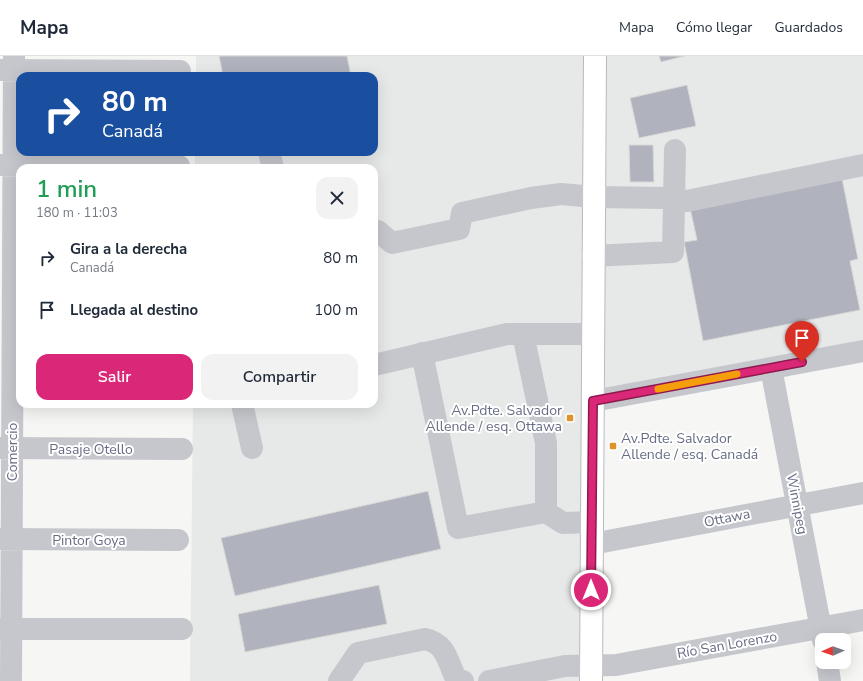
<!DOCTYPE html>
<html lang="es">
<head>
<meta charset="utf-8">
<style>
	:root { --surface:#fff; --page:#f2f2f3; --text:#1f2937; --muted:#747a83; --line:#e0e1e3; --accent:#db2777 }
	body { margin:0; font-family:"Nunito Sans",sans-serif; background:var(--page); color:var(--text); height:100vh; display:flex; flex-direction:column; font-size:15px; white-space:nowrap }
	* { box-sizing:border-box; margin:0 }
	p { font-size:13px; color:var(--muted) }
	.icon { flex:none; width:22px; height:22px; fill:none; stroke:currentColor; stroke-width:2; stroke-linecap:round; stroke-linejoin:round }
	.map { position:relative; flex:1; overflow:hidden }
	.panel { position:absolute; left:16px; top:108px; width:362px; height:244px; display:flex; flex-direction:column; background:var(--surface); border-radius:12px; box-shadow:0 4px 16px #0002 }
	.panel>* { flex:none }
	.hud { position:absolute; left:16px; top:16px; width:362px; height:84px; border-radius:12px; box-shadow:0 4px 16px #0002; background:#1a4fa0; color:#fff; overflow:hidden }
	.needle { width:26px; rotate:268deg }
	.controls { position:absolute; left:815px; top:577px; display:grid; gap:8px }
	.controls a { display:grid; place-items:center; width:36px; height:36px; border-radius:8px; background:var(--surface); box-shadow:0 4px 16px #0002; font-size:20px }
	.pin { position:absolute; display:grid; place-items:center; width:34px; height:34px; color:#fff; margin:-41px -17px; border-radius:50% 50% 50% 0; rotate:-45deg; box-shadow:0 0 4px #0007 }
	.pin .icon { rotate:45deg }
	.me { position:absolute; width:44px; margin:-22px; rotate:0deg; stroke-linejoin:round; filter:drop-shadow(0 0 3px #0008) }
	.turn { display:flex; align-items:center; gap:14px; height:84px; padding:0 20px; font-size:18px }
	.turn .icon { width:52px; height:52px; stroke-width:2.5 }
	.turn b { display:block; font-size:28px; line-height:34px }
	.round { display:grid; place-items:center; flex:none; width:42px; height:42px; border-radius:12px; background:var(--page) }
	.overview { display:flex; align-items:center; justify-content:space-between; height:68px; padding:0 20px }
	h1 { font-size:24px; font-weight:600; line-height:30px; color:#1e9e55 }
	.primary-button { display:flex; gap:8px; margin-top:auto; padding:8px 20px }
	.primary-button a { flex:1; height:46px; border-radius:12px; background:var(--accent); color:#fff; font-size:16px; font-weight:600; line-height:46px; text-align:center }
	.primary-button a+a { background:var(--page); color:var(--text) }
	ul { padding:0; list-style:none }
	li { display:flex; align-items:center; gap:12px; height:52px; padding:0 20px }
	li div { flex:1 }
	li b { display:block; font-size:15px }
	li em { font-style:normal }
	header { display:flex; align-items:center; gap:24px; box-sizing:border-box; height:56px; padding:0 20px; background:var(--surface); border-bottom:1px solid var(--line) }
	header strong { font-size:19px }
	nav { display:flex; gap:22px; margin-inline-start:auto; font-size:14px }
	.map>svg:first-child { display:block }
	.built { fill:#e7e8e8 }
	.building { fill:#b0b3bd; stroke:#d8d9d7 }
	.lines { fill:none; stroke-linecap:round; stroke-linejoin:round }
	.major-casing { stroke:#b8bac0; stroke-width:24 }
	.minor { stroke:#c5c7cc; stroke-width:22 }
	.major { stroke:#fff; stroke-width:22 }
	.route-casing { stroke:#8e194d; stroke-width:10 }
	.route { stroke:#db2777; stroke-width:7 }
	.slow { stroke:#f59e0b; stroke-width:7 }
	.poi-dot { fill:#de932d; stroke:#fff; stroke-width:1.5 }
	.labels { text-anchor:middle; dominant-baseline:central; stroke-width:4; stroke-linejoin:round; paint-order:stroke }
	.poi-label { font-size:14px; fill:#676d85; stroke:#fff; text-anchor:end }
	.street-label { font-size:14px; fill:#676d85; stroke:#fff }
</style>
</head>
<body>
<header>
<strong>Mapa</strong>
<nav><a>Mapa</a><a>Cómo llegar</a><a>Guardados</a></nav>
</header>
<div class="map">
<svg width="863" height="625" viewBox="0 0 863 625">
	<rect width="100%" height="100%" fill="#f6f7f4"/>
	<path class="built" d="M196,0H863V285L586,338L583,625H190L193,348H374V112H195V96H374V20H196Z"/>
	<path class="building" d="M219,0H347L351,20H223Z
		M659,0H685L661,6Z
		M687,29L696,70L639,82L630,42Z
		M629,89H653L654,126H630Z
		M842,122L858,203L850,205L860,254L703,285L684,186L697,184L690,152Z
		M428,435L441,493L235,540L221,482Z
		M379,529L387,568L245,596L238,558Z"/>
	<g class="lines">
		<defs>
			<path id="major" d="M591,625L595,0"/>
		</defs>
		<use href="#major" class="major-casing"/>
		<path class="minor" d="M0,14L180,15
			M269,96L273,112
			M0,109L179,110
			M374,176L378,175L392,187L459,173L462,157L531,142L561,138L594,141L666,142L687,145L863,109
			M593,200L673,196L675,94
			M422,297L458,472L546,456V387L523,278
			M374,309L507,278H593
			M771,312L823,584
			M593,345L863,295
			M242,348L252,392
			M0,392L182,393
			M546,456L563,467L592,466
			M0,483L178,484
			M592,488L863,437
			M0,573H182
			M827,606L830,625
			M11,625L14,0
			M339,625L358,597L425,583C446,587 448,606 456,623L463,625
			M489,625L565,610L616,609L863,564"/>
		<use href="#major" class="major"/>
	</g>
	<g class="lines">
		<defs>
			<path id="route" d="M591,534L593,345L802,306"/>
		</defs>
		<use href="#route" class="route-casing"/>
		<use href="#route" class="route"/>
		<path class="slow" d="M658,333L737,318"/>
	</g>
	<g class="poi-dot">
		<rect x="566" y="358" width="8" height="8" rx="2"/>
		<rect x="609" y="386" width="8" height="8" rx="2"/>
	</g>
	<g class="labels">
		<g class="poi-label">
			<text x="562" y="354">Av.Pdte. Salvador<tspan x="562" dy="16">Allende / esq. Ottawa</tspan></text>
			<text x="621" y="382" text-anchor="start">Av.Pdte. Salvador<tspan x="621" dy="16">Allende / esq. Canadá</tspan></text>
		</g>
		<g class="street-label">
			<text x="91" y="393">Pasaje Otello</text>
			<text transform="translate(12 396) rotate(-90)">Comercio</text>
			<text transform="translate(797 448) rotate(79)">Winnipeg</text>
			<text transform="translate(727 462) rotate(-11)">Ottawa</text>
			<text x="89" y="484">Pintor Goya</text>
			<text transform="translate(727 589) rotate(-10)">Río San Lorenzo</text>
		</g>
	</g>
</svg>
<div class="controls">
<a><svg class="needle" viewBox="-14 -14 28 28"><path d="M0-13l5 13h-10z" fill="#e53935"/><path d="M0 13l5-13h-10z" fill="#747a83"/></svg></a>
</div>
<div class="pin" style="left:802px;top:306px;background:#d93025"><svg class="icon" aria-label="arrive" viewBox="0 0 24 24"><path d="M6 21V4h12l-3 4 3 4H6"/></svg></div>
<svg class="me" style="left:591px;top:534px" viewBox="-20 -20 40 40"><circle r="17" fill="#db2777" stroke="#fff" stroke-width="3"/><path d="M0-11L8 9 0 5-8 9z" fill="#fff"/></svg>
<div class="hud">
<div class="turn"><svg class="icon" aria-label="right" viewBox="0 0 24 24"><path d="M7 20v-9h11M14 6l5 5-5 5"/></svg><div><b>80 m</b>Canadá</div></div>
</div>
<section class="panel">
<div class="overview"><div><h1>1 min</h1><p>180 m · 11:03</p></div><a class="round"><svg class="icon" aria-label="close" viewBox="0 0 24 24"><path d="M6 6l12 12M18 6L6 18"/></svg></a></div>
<ul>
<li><svg class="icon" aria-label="right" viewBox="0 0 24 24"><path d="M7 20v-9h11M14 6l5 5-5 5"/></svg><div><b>Gira a la derecha</b><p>Canadá</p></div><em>80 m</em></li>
<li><svg class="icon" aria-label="arrive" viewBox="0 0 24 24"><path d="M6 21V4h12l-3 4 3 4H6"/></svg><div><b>Llegada al destino</b></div><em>100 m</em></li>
</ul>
<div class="primary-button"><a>Salir</a><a>Compartir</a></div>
</section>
</div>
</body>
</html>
